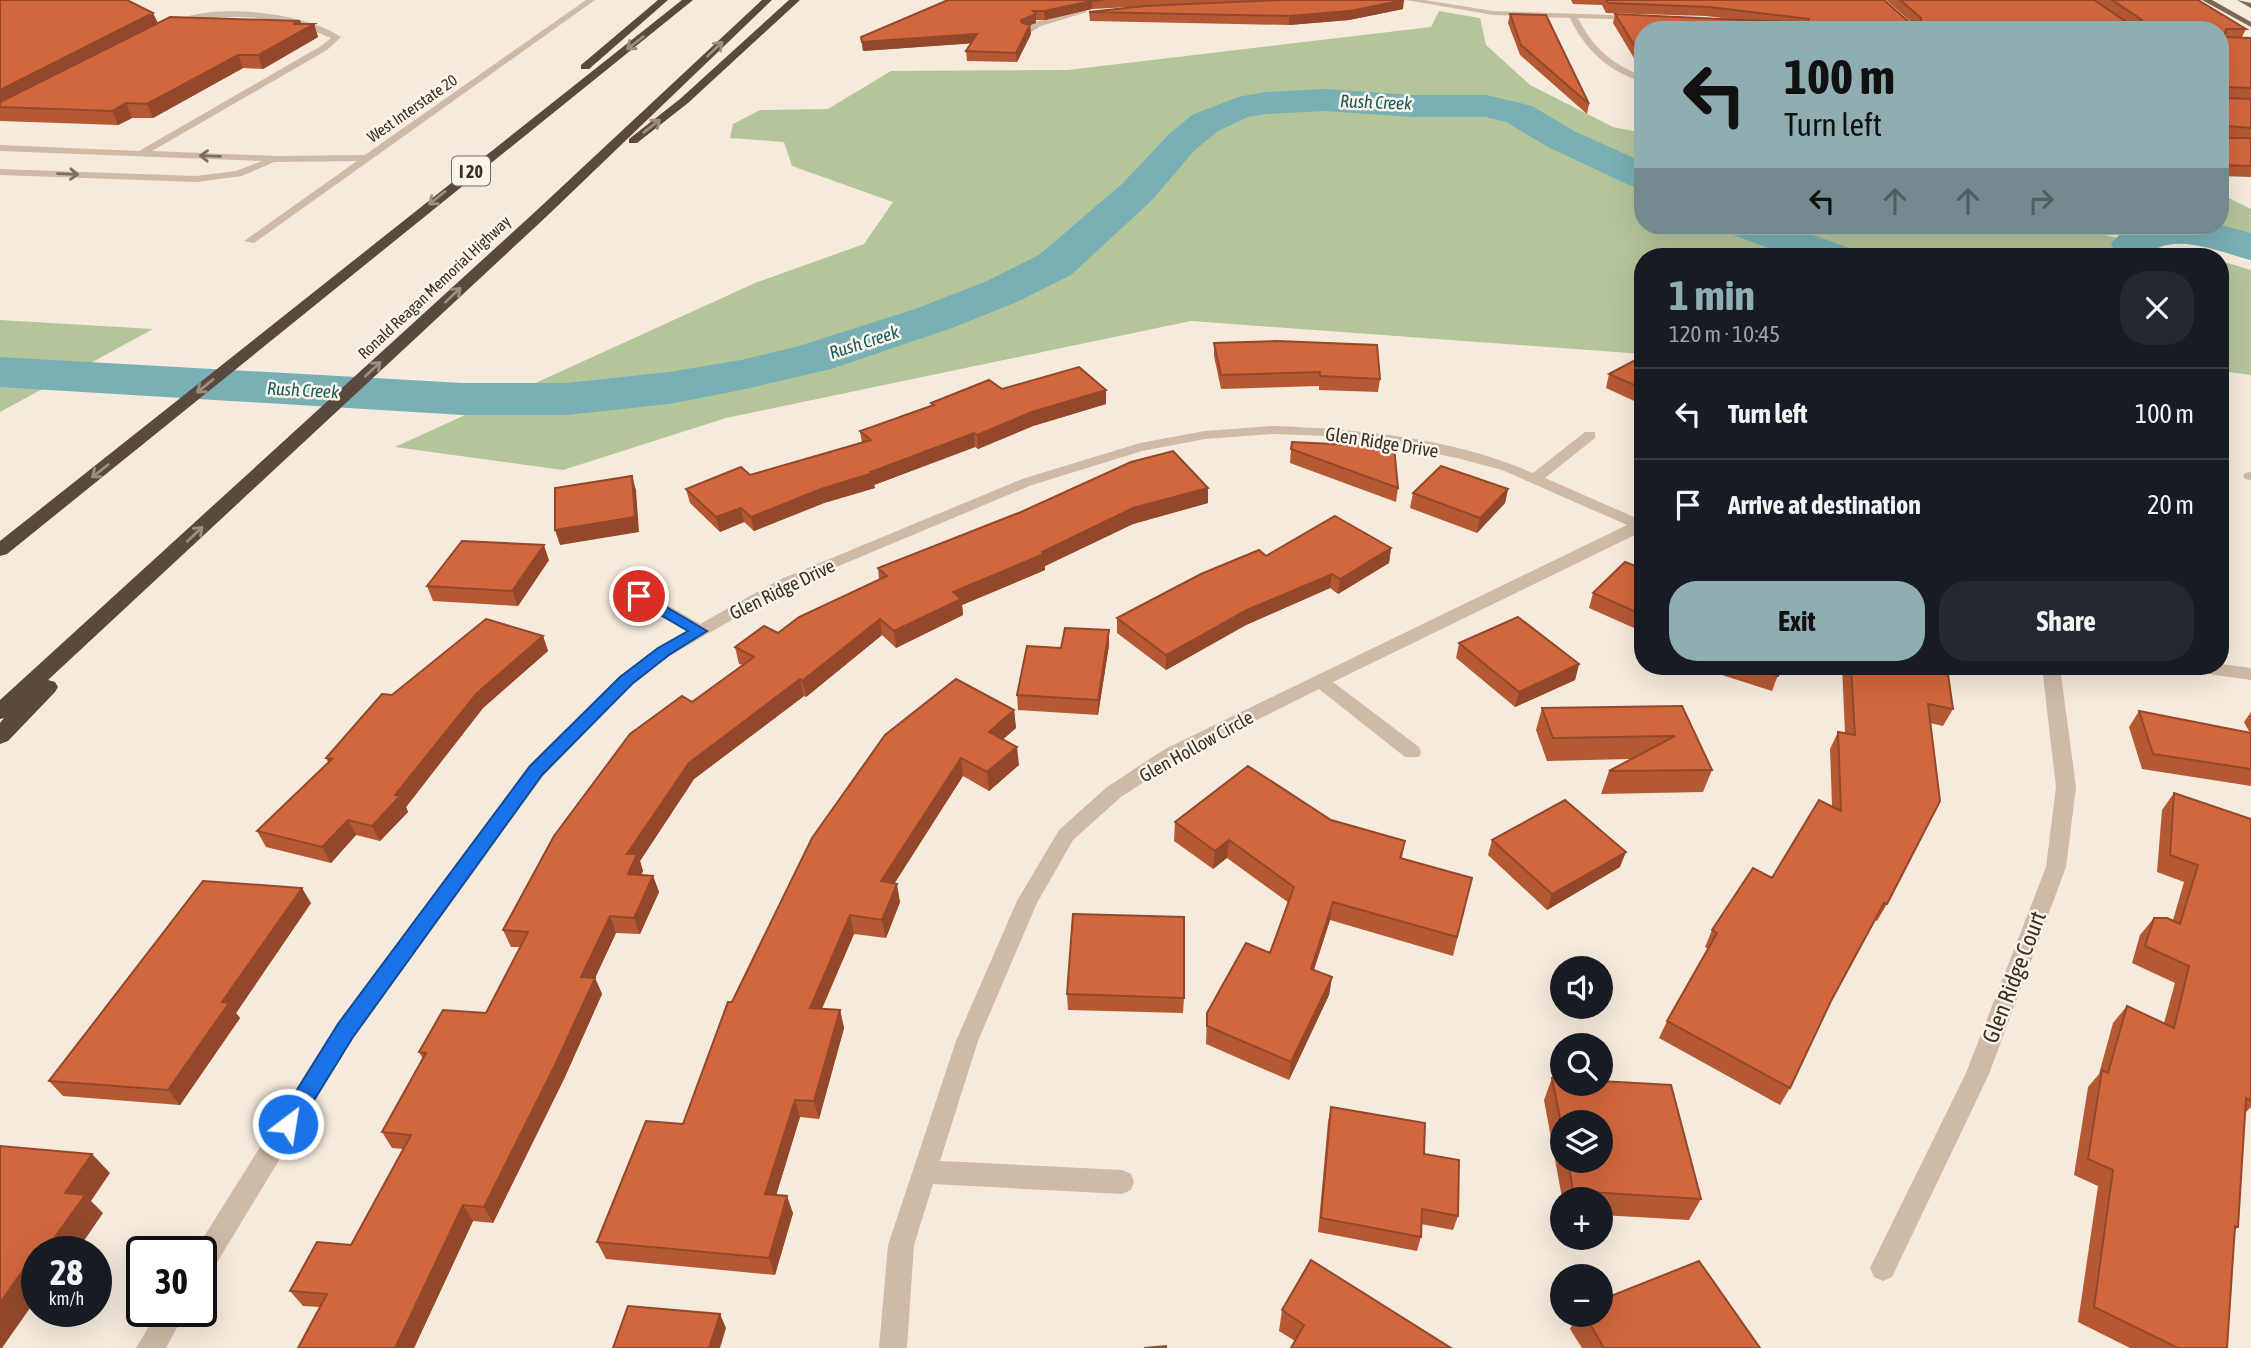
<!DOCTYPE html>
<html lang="en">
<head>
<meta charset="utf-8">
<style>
	:root { --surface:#171b24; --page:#242831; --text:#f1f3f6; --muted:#9ea1a6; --line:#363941; --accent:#90adb2 }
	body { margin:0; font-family:"Asap Condensed",sans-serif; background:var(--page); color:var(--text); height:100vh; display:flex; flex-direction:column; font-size:26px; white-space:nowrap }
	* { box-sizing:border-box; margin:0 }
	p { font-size:23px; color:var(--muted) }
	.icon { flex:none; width:38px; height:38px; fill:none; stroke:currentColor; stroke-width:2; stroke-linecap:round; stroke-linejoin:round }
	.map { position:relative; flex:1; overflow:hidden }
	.drawer { position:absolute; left:1634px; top:248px; width:595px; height:427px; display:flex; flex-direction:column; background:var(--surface); border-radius:28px; box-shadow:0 7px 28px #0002 }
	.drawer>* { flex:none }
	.top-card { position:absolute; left:1634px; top:21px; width:595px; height:214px; border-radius:28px; box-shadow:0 7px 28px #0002; background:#90adb2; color:#111; overflow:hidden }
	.controls { position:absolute; left:1550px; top:956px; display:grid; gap:14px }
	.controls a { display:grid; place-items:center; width:63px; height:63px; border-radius:50%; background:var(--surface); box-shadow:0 7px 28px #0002; font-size:35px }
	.speed { position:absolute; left:21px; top:1236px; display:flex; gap:14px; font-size:35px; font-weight:700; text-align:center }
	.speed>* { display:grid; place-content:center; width:91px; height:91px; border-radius:50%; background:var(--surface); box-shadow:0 7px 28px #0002; line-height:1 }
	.speed small { font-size:18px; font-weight:400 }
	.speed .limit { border:4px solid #111; border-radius:10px; background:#fff; color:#111 }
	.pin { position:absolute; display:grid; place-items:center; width:60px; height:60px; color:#fff; margin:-30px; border:4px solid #fff; border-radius:50%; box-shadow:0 2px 7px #0007 }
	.me { position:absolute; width:77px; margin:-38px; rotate:31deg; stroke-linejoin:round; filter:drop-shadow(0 0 5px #0008) }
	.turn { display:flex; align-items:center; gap:24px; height:147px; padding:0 35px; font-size:32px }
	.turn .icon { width:91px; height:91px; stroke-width:2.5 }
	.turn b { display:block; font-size:49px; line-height:60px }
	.lanes { display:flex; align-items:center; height:66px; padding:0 35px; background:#0003; justify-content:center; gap:35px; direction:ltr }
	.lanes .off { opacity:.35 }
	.round { display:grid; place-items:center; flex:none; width:74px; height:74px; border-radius:28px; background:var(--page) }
	.headline { display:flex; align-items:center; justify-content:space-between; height:119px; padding:0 35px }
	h1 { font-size:42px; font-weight:700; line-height:52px; color:var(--accent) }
	.button { display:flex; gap:14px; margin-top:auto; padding:14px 35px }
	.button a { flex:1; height:80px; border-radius:28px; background:var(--accent); color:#111; font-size:28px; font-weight:700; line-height:80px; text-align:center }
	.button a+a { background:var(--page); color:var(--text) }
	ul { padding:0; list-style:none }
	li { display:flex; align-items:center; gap:21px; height:91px; padding:0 35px; border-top:2px solid var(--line) }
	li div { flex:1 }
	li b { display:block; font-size:26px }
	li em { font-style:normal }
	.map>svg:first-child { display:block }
	.green { fill:#b5c59a }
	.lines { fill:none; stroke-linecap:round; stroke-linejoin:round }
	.river { fill:#78b0b5; fill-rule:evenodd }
	.minor { fill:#cebaa6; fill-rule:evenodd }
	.major { fill:#7d6557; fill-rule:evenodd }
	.highway { fill:#5b483e; fill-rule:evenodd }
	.wall { fill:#b55934; fill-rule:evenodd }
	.shaded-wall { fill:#93482b }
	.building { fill:#d2673d; stroke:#93482b; stroke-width:2 }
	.oneway { stroke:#9b8d82 }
	.oneway2 { stroke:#7d6d61 }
	.route { fill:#1a73e8; stroke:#114b97; stroke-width:2 }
	.labels { text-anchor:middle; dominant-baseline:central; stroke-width:5; stroke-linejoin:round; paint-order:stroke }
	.far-street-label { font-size:16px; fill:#3a2e28; stroke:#fbf4e9 }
	.far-water-label { font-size:18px; font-style:italic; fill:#195860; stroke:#fbf4e9 }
	.shield { fill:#fbf4e9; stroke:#746962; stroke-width:2 }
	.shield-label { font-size:18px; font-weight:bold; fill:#3a2e28 }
	.street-label { font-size:19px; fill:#3a2e28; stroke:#fbf4e9 }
	.near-street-label { font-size:23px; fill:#3a2e28; stroke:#fbf4e9 }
</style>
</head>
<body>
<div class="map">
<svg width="2251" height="1348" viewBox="0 0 2251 1348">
	<rect width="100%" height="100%" fill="#f5eadc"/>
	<path class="green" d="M1439,11L1480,18L1486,45L1530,85L1613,127L1643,133V226H2089L2083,230L2201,257H1643V354L1191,321L726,418L563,470L395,447L755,283L864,244L893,202L792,166L784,142L730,138L733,124L760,110L828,109L891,71L1068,70L1431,27Z
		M2221,194L2251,209V240L2222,230L2198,226H2221Z
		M2221,261L2251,270V375L2221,371Z
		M0,320L153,329L0,412Z"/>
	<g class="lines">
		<path class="river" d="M1325,89L1412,95H1486L1532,106L1574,131L1643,162V189L1629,185L1548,147L1506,122L1486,117H1412L1325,111L1266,114L1248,117L1218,131L1195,150L1151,201L1071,275L1019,301L952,328L831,369L741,390L669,404L566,415H463L0,387V357L463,383H566L669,372L741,360L799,346L918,308L987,281L1039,255L1123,183L1169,134L1192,115L1238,97L1266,92Z
			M2221,225L2251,233V260C2222,253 2186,236 2157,248L2162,257H2118L2111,244C2134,211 2188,230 2221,225Z
			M1727,226H1788L1849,248L1855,257H1793L1733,235Z"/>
		<path class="minor" d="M586,0H595L254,243L244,241L357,161L274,162L242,176L196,182L0,175V169L196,176L236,171L262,161L0,151V145L139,151L321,46L331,38C277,15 227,10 171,27L167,25C205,0 305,12 341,37L327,50L152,151L278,156L365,155Z
			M1406,0H1425L1493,11L1640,16L1637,20L1578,18C1592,47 1613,65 1643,76V82C1609,72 1585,50 1570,18L1493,15Z
			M1084,8L1087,12L1041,26L1031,32L1024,30L1035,22Z
			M1273,426C1360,429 1453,438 1533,473L1585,432H1595V438L1545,478L1643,521V531L1333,682L1419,747L1421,752L1419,757H1405L1319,689L1179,759L1121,797L1073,840L1037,903L978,1041L940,1161L1122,1170L1131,1174L1134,1182L1131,1190L1122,1194L933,1184L914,1245L907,1348H879L888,1245L956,1041L1017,901L1059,830L1107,787L1165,749L1627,525L1502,470L1457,458L1351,437L1273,434L1205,439L1142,451L1032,485L791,586L669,656L632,684L543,776L353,1038L210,1274L201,1278V1251H195L337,1024L529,766L620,676L657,648L687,631L633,600L631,596L633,592H645L700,624L779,580L1022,479L1140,443L1205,431Z
			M2251,472V480L2245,479L2243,476L2245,473Z
			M2221,664L2251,668V680L2201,673L2192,667H2221Z
			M2042,667H2060L2076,787L2066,867L1989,1074L1892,1277L1883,1281L1874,1277L1870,1268L1966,1073L2046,867L2056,787Z
			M158,1311H186L166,1348H136Z"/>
		<path class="major" d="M2202,0H2212L2251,22V27Z
			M2237,0L2251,3V8Z"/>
		<path class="highway" d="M658,0H668L589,69H581V65Z
			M682,0H693L7,554L0,556V541Z
			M762,0H772L546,217L48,680L55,682L58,687L55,692L8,741L0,744V723L4,718L0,719V700L536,211Z
			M789,0H800L688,103L637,143H629V139L680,99Z"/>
	</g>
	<path class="wall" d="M0,0L158,23L300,21L301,24H314L318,37L263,69L243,68L153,118H132L118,125L0,121Z
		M948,0H1271L1403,9L1349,20L1289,25L1090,21L1089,12L1131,7L1092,9L1045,20H1036V23L1030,25L1031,34L1017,62L967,61L966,51L971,43L863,51L861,37Z
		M1571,0H1884L1909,22H1911L1886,0H2198L2246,29L2242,37L2251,38V177L2221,176V30H1643V73L1613,23L1615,14L1731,19L1706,16L1606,13L1602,5L1573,4Z
		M1510,14L1589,104L1587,114L1520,55L1508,23Z
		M1214,343L1380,379L1378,392L1319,390V386L1221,389L1214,356Z
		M1643,356V405L1606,388L1609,374Z
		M1002,389L1106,404L1033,426L978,449L975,447L874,485L875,488L824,503L754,531L744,522L720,532L690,503L686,489L750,475L862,443L860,431L931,405V403Z
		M1291,449L1398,488L1396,502L1290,463Z
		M1208,488V503L1133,524L1045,566V570L962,605L963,615L896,648L882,635L806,697L804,696L694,779L640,861L643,871L641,875L653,876L659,892L640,934L616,933L595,978L602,994L564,1079L493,1223L473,1221L414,1348H298L320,1307L303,1306L290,1291L351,1245L403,1149L392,1148L382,1132L423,1059L419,1052L486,1013L520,947H511L503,930L692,702L743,665L739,664L735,647L778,633L879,580L878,568Z
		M1508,489L1505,503L1477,533L1410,508L1413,493Z
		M1391,548L1389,563L1338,594L1330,588L1246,625L1166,670L1117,633V618L1266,556Z
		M549,560L518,606L433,601L427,586Z
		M1643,569V632L1589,608L1593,593Z
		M1109,630V645L1098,715L1018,710L1017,695L1061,648Z
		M543,636L548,651L483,708L406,807L408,812L380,841L356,835L331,863L266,847L257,831L328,762L326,758L392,695Z
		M1459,643L1579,664L1575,680L1515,707L1456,658Z
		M1697,667H1781L1772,691Z
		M1842,667H1947L1953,709L1943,726L1930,723L1887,904L1877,921L1875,920L1831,1001L1790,1088L1780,1105L1659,1038L1667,1021L1708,949L1705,947L1712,930L1772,878L1832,806L1830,749L1838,732L1845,733Z
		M1682,706L1712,770L1703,792L1601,794L1609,771L1631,759L1547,761L1536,730L1542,708Z
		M1014,710L1016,728L1003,739L1019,765L989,791L963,776L894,883L900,902L886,938L854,934L822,1009L840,1010L844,1028L819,1119L800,1117L776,1195L793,1213L775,1275L606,1259L597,1242L683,1124L732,1002L812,838Z
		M2139,711L2250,733L2244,722L2251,712V786L2142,769L2129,727Z
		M2174,793L2251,819V1107L2245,1113L2238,1227L2235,1230L2227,1348H2130L2078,1322L2098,1186L2074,1175L2088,1087L2099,1074L2113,1023L2127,1006L2164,1023L2175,983L2132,963L2140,935L2154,918L2173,920L2184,882L2157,872L2162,810Z
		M1331,820L1405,841L1402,858L1472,878L1453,956L1330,920L1314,970L1332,977L1329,995L1289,1080L1206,1044L1207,1013L1270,953L1289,903L1227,858L1213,869L1174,841L1175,822Z
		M1492,840L1620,867L1547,910L1488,855Z
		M311,903L236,1013L240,1018L180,1105L63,1096L49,1081Z
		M1067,994L1184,998L1183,1013L1068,1010Z
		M1552,1078L1701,1199L1689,1220L1601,1215V1199H1563V1203L1544,1100ZM1563,1122L1601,1160H1563Z
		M1331,1107L1424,1154L1458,1216L1453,1230L1421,1224V1237L1417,1251L1318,1232L1328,1122Z
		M1282,1310L1451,1348L1295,1341L1279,1331Z
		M1577,1314H1601L1760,1348H1582L1570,1329Z"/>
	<path class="shaded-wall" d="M1404,0L1403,9L1349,20L1289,25V16Z
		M1092,1V9L1045,20L1044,11Z
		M153,13L159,25L0,107V90Z
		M1036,14V23L1030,25L1031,34L1017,62L1016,53L1022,29L1021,20Z
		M300,21L303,30L314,24L318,37L263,69L258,55L293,24Z
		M977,34V43L863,51L862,42Z
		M238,55L243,68L153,118L147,104Z
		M126,103L132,118L118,125L112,111Z
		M1106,390V404L1033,426L978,449L977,435L1032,412Z
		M974,433L975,447L874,485L875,488L824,503L754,531L751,517L821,489L871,472Z
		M632,476L636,490L639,532L560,545L555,530Z
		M1208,488V503L1133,524L1045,566V570L962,605L963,615L896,648L894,631L953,592L1042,552L1133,508Z
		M1508,489L1505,503L1477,533L1480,518Z
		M741,508L744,522L720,532L716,517Z
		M544,545L549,560L518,606L512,591Z
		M1391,548L1389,563L1338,594L1340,579Z
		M1332,574L1330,588L1246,625L1166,670V655L1247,610Z
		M880,619L882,635L806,697L802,681Z
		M1109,630V645L1098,715V700Z
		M543,636L548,651L483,708L406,807L408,812L380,841L372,826L395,795L477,693Z
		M1579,664L1575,680L1515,707L1519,692Z
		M800,679L804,696L694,779L640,861L643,871L634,891L628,874L627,854L689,763Z
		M1014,710L1016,728L991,750L989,732Z
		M1017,747L1019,765L989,791L987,772Z
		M961,758L963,776L884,900L881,881Z
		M348,820L356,835L331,863L322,847Z
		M1229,840L1227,858L1213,869L1215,851Z
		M1626,852L1620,867L1547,910L1552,894Z
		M653,876L659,892L640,934L634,918Z
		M897,884L900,902L886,938L882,920Z
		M302,888L311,903L236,1013L240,1018L180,1105L168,1090L222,1002Z
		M1333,902L1330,920L1308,987L1311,969Z
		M850,915L854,934L814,1026L810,1008Z
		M610,916L616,933L595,978L602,994L564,1079L493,1223L484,1207L581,977Z
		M1332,977L1329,995L1289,1080L1291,1062Z
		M840,1010L844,1028L819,1119L814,1101Z
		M795,1100L800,1117L771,1212L765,1194Z
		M92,1154L110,1173L91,1201L103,1213L77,1251H45L65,1193Z
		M787,1196L793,1213L775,1275L769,1258Z
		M463,1205L473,1221L414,1348H395Z
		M33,1256L37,1259V1298L2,1348H0V1303Z
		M720,1314L726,1328L720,1348H709Z"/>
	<path class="building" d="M0,0H127L153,13L0,90Z
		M948,0H1103L1092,1L1044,11H1033L1036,14L1021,20L1022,23L1030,25L1016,53L966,51L977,34L862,42L861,37Z
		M1279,0H1404L1350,11L1289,16L1089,12L1145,6Z
		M1606,0H1884L1909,22H1921V18L1900,0H2094L2128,23H2139L2142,20L2112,0H2198L2246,29H2226L2224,37L2251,38V88L2226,87L2224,95L2226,98L2251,99V128L2227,126L2224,135L2227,138H2251V166L2221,165V30H1643V59L1615,14L1807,23L1809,19L1709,7L1608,3Z
		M1510,14L1546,15L1589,104L1521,45Z
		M170,17L300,21L293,24H314L258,55H238L147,104L126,103L112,111L0,107V102Z
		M1277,341L1377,345L1380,379L1320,376V372L1221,375L1214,343Z
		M1643,356V389L1609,374Z
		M1079,367L1106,390L1032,412L977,435L974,433L871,472L873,473L821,489L751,517L741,508L716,517L686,489L741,467L750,475L871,440L860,431L934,405L931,403L989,380L1002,389Z
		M1292,442L1394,447L1398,488L1291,449Z
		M1173,451L1208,488L1133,508L1042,552L1044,554L953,592L961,599L894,631L880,619L802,681L800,679L689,763L627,854H637L628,874L653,876L634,918L610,916L581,977L595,978L556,1063L484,1207L463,1205L395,1348H298L327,1294L290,1291L317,1242L351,1245L411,1135L382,1132L426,1053L419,1052L443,1010L486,1013L528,932L503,930L554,836L630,734L682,696L692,702L754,657L735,647L764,626L778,633L799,617L887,576L878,568L1021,512L1131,462Z
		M1441,466L1508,489L1480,518L1413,493Z
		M632,476L635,517L555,530V488Z
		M1335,516L1391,548L1340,579L1332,574L1247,610L1166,655L1117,618L1201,574L1259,550L1266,556Z
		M462,541L544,545L512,591L427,586Z
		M1625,562L1643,569V615L1593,593Z
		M1518,617L1579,664L1519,692L1459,643Z
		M486,619L543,636L477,693L395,795L400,796L372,826L348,820L322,847L257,831L332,759L326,758L382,694L392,695Z
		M1065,628L1109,630L1098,700L1017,695L1027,646L1061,648Z
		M1749,667H1781L1778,676Z
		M1851,667H1947L1953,709L1928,704L1940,801L1887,904L1884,903L1831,1001L1790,1088L1667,1021L1717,933L1712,930L1753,868L1772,878L1819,800L1841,811L1838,732L1855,735Z
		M956,679L1014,710L989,732L1017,747L987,772L961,758L881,881L897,884L882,920L850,915L810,1008L840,1010L814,1101L795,1100L765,1194L787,1196L769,1258L597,1242L646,1121L683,1124L728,1002H732L812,838L885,735Z
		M1682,706L1712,770L1609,771L1675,736L1553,738L1542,708Z
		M2139,711L2251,733V769L2153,754Z
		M1248,766L1331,820L1405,841L1400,858L1472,878L1457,937L1333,902L1311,969L1332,977L1291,1062L1207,1026V1013L1246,943L1270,953L1294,887L1229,840L1215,851L1175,822Z
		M2174,793L2251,819V1101L2246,1098L2238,1227L2235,1226L2227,1348H2178L2094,1307L2113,1170L2088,1159L2102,1070L2108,1073L2127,1006L2174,1028L2189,966L2145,946L2154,918H2167L2180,924L2198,865L2170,855Z
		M1565,800L1626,852L1552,894L1492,840Z
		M203,881L302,888L222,1002L229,1003L168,1090L49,1081Z
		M1073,914L1184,917V998L1067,994Z
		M1552,1078H1563V1083H1601V1081L1671,1085L1701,1199L1573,1191L1568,1160H1601V1122H1563V1133Z
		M1331,1107L1425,1123L1424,1154L1459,1160L1458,1216L1422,1209L1421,1237L1321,1218Z
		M0,1146L92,1154L65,1193L85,1195L45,1251H37V1256H33L0,1303Z
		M1311,1260L1451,1348H1291L1304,1325L1282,1310Z
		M1699,1261L1760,1348H1604L1584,1314H1601V1300Z
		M628,1306L720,1314L709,1348H613Z
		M1166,1346V1348H1144Z"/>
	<defs><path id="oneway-shaft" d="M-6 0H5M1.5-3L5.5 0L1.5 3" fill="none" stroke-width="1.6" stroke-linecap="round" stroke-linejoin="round" transform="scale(1.75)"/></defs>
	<g class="oneway">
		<use href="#oneway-shaft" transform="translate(635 43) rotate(142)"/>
		<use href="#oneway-shaft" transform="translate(715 49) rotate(-43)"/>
		<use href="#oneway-shaft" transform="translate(652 126) rotate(-38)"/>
		<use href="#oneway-shaft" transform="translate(437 198) rotate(141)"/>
		<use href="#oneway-shaft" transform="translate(453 295) rotate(-43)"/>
		<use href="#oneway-shaft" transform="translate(373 369) rotate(-43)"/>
		<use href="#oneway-shaft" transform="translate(205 386) rotate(141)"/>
		<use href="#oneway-shaft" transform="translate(100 471) rotate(142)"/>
		<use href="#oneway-shaft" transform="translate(195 534) rotate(-43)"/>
	</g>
	<g class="oneway2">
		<use href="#oneway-shaft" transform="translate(210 156) rotate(-178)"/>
		<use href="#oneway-shaft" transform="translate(68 174) rotate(2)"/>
	</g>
	<path class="route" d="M639,591L707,631L669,655L632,684L542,775L353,1037L295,1131L288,1134L280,1131L277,1124L280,1117L338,1024L530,766L620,677L658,648L688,631L633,599L631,596Z"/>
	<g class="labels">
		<g class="far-street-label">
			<text transform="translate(412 108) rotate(-35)">West Interstate 20</text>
			<text transform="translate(434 287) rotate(-43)">Ronald Reagan Memorial Highway</text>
		</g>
		<g class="far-water-label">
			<text transform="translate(1376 102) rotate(2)">Rush Creek</text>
			<text transform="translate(864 342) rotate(-18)">Rush Creek</text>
			<text transform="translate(303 390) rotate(3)">Rush Creek</text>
		</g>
		<rect class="shield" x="452" y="156.5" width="38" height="29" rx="5"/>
		<g class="shield-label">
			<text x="471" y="171">I 20</text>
		</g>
		<g class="street-label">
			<text transform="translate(1382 442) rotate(9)">Glen Ridge Drive</text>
			<text transform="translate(782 589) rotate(-26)">Glen Ridge Drive</text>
			<text transform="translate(1196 746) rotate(-29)">Glen Hollow Circle</text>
		</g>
		<g class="near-street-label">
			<text transform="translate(2014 977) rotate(-69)">Glen Ridge Court</text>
		</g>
	</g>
</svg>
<div class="controls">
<a><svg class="icon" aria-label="sound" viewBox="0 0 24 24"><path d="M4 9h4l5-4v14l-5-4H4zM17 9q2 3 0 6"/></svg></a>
<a><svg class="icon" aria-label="search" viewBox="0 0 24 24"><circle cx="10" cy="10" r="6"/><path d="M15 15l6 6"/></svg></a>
<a><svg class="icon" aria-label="layers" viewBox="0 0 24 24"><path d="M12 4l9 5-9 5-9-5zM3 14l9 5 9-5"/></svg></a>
<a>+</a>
<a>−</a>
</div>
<div class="speed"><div>28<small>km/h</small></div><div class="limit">30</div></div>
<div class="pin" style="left:639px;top:596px;background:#d93025"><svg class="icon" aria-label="arrive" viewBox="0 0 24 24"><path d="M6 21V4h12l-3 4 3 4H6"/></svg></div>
<svg class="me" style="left:288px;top:1124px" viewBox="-20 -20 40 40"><circle r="17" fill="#1a73e8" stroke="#fff" stroke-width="3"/><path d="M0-11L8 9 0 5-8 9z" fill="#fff"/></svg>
<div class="top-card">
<div class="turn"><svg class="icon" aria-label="left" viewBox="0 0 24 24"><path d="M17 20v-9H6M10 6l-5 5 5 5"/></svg><div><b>100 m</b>Turn left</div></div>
<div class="lanes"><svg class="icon" aria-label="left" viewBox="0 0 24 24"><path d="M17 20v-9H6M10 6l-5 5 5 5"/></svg><svg class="icon off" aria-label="ahead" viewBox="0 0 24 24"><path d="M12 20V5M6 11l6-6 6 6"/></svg><svg class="icon off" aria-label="ahead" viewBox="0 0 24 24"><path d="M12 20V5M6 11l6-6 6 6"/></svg><svg class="icon off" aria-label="right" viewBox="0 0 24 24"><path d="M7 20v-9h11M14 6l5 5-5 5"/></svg></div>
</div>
<section class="drawer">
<div class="headline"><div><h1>1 min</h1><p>120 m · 10:45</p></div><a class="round"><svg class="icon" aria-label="close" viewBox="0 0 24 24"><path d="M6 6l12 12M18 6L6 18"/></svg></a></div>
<ul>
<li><svg class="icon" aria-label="left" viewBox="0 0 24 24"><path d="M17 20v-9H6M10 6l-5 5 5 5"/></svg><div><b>Turn left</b></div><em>100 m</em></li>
<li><svg class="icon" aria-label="arrive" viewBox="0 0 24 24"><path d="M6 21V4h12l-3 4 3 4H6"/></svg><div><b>Arrive at destination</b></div><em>20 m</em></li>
</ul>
<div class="button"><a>Exit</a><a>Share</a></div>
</section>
</div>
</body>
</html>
